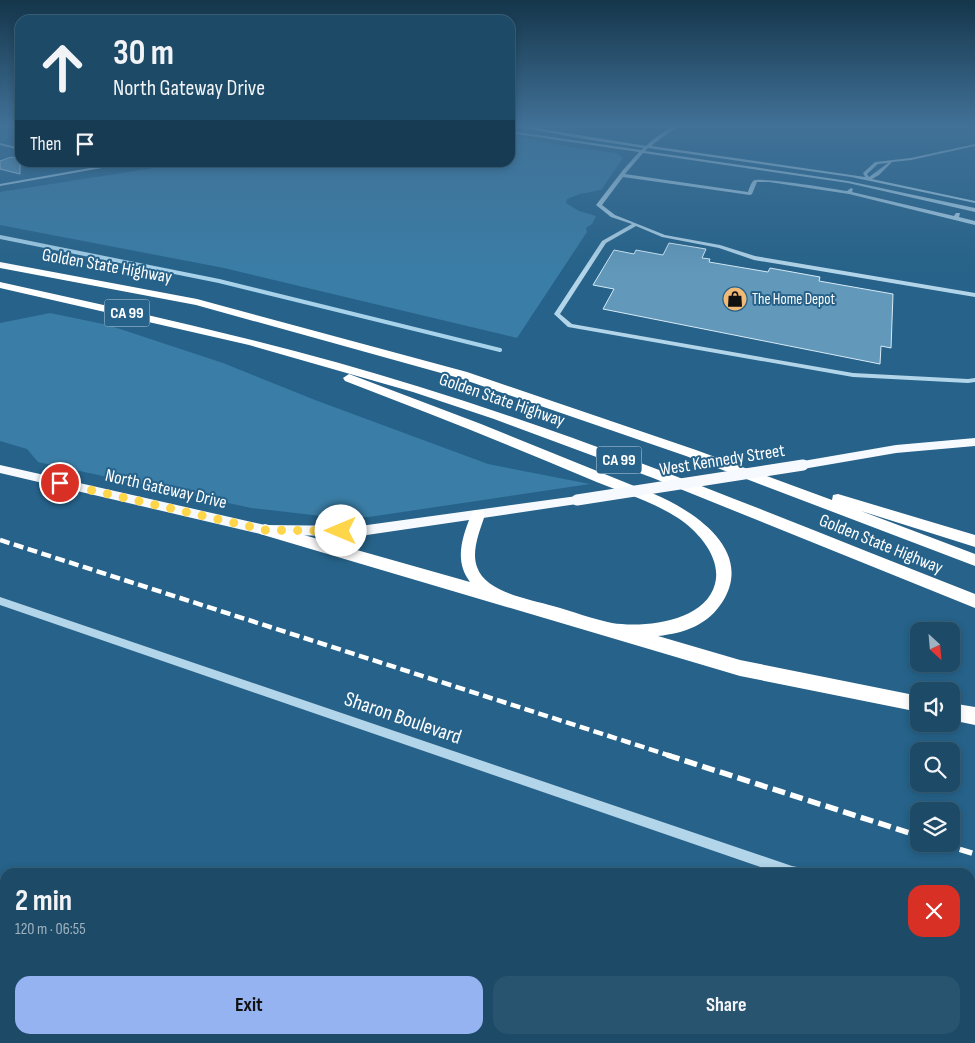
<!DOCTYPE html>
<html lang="en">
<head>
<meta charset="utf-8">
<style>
	:root { --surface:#1c4a67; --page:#295470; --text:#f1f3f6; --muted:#a0b3c0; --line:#3a627b; --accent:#95b2f1 }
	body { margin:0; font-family:"Sofia Sans Condensed",sans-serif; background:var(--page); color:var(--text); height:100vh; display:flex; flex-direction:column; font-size:19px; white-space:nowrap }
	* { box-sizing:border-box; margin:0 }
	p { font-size:16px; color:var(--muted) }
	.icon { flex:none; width:28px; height:28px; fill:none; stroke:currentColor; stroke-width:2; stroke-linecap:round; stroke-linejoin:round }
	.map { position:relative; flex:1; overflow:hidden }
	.side { position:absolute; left:0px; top:868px; width:975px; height:176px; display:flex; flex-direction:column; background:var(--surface); border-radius:15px 15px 0 0; box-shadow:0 2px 8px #0003,0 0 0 1px var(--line) }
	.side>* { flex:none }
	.banner { position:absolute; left:15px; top:15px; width:500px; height:152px; border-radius:15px; box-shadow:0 2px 8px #0003,0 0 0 1px var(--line); background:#1c4a67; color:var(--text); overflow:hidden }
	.needle { width:32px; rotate:154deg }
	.tools { position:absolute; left:910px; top:622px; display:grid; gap:10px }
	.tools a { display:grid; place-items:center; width:50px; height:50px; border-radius:10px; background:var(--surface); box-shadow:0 2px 8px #0003,0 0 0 1px var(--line); font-size:25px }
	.pin { position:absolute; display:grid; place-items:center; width:42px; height:42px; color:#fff; margin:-21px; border:2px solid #fff; border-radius:50%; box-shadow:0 1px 5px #0007 }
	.me { position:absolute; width:55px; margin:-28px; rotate:270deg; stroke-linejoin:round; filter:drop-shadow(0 0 4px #0008) }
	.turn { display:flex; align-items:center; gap:18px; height:105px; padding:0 15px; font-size:22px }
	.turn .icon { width:65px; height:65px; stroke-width:2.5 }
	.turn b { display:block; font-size:35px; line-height:42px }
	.then { display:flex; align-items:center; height:48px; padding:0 15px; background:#0003; gap:10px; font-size:19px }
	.round { display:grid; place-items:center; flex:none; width:52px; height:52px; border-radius:15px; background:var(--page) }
	.summary { display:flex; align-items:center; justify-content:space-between; height:85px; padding:0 15px }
	h1 { font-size:30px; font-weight:700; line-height:38px }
	.primary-button { display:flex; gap:10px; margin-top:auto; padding:10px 15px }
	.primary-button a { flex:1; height:58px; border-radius:15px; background:var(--accent); color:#111; font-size:20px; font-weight:700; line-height:58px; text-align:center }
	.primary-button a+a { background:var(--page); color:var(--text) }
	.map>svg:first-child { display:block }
	.green { fill:#3a7da6 }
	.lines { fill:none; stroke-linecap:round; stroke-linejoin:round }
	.stream { stroke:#a7d2ea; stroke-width:4 }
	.building { fill:#6298ba; stroke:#d7ebf7 }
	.minor { fill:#b3d5e9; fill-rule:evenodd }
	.major { fill:#f6fafe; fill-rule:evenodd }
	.highway { fill:#fff; fill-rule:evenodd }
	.rail-far1 { stroke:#fff; stroke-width:4.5; stroke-dasharray:10 4.5; stroke-linecap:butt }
	.rail { stroke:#fff; stroke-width:5.5; stroke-dasharray:13 5.5; stroke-linecap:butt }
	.major-bridge { stroke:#f6fafe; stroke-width:11 }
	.route { stroke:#ffd54a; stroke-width:9; stroke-dasharray:0 16.2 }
	.labels { text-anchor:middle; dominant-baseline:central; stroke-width:4; stroke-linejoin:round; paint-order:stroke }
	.far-poi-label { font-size:15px; fill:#fff; stroke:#266289; text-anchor:start }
	.shield { fill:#266289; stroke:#bed0dc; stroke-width:1 }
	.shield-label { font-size:16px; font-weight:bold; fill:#fff }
	.street-label { font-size:18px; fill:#fff; stroke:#266289 }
	.near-street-label { font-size:21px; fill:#fff; stroke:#266289 }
</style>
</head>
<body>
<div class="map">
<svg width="975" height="1043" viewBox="0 0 975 1043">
	<rect width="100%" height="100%" fill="#266289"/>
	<path class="green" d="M510,135L570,147L616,153L623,158L601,190L580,194L567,199L566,203L579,211L596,216L592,224L586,228L587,232L517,338L224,268L0,225V192L160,167L159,163L510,162Z
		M50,313L108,325L223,363L315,400L488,464L590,484L369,517H330L251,508L38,462L27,449L0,441V323Z"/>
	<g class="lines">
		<path class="stream" d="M0,237L219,281L500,350"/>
	</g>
	<path class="building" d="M11,157L20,159V174L0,169V161Z
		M669,243L706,249L702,258L710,259L709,262L768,272L770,268L820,277L819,281L893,294L891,348L881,346L880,364L603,309L614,289L593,285L614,250L634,254L636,250L663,255Z"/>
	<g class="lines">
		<path class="minor" d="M513,126H523L646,146C656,137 668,126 681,126L668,133L651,146L865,177L863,173L875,162L911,158L975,144V146L911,160L892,162L879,175L872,179L975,201V203L851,177L648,148L645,151L848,181L975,208V212L848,183L643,153L625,174L748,192C749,189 751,183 753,181C758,176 835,189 847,191L851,188L853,189L852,192L954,216L956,213H960L959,217L975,221V225L849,194L769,182H757L752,194L750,195L623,177L602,205L615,215L665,235L720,245L755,256L975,293V297L754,260L719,248L662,237L636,226L606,243L560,314L572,324L853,373L968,379L975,378V382L968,383L853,377L568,327L554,314L602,241L632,224L611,217L596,205L623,170L639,152L510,133V131L641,150L644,148L584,139ZM888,163L869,177L867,174L878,164Z
			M0,143L20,148V150L0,145Z
			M123,162H136L0,186V184Z
			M0,597L792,866L797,867L798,872H775L0,605Z
			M970,926L975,928V942L970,940Z"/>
		<path class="major" d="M975,438V446L896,453L803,469L797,465L803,461L896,445Z
			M0,465L265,525L360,526L577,496L583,500L577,504L360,536L265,535L0,473Z"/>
		<path class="highway" d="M0,262L197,299L467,372L696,450L832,500L833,495L838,494L975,535V547L861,511L975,554V566L686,456L459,378L196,305L0,268Z
			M0,282C141,313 282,344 420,387C609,445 791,522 975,594V608L653,478L494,419L413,392L249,345L0,288Z
			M349,374L481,424L654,494C694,511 754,550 723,601C708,625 685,633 658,636L740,660L919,696V712L740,676L260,534L257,530L260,526L265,524L470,582C454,561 462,538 471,515L473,511L478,510L483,511L485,515C480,530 471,551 477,567C486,593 530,599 553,606C572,611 592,619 612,623C644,628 705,622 715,584C722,558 698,531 678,518C650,500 617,491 587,478C507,444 426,412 345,381L343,378Z
			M951,703L975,707V725L951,720Z"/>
		<path class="rail-far1" d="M0,540L671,756"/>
		<path class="rail" d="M667,755L919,836
			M942,844L975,854"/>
		<path class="major-bridge" d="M577,500L803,465"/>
	</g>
	<linearGradient id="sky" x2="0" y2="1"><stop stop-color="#15364b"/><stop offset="0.46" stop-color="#417197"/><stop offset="1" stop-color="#417197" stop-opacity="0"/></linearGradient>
	<rect width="975" height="272" fill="url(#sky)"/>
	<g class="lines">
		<path class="route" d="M60,483L265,530L341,531"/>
	</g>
	<defs>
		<symbol id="shop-disc" viewBox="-11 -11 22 22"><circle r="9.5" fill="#f2ba77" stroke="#266289"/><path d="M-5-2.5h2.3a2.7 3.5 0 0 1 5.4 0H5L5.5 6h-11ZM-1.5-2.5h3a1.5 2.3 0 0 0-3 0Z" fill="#111"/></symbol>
	</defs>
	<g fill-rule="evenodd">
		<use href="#shop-disc" x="721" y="285" width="28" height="28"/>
	</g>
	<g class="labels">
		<g class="far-poi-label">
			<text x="752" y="299">The Home Depot</text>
		</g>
		<g class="shield">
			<rect x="104.5" y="299.5" width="45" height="27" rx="4"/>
			<rect x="596.5" y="446.5" width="45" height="27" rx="4"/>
		</g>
		<g class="shield-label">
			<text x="127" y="313">CA 99</text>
			<text x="619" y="460">CA 99</text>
		</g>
		<g class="street-label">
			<text transform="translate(107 266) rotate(10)">Golden State Highway</text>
			<text transform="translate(502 400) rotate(19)">Golden State Highway</text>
			<text transform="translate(722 460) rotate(-9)">West Kennedy Street</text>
			<text transform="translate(166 489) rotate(13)">North Gateway Drive</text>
			<text transform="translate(881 544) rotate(22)">Golden State Highway</text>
		</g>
		<g class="near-street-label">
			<text transform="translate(403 718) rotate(19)">Sharon Boulevard</text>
		</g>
	</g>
</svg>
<div class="tools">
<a><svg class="needle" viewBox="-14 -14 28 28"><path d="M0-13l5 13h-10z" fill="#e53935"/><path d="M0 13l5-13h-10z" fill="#a0b3c0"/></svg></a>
<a><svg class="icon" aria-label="sound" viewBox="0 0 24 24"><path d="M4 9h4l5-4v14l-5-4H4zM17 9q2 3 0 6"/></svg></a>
<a><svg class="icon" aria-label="search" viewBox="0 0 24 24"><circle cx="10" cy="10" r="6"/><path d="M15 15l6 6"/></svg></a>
<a><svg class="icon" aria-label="layers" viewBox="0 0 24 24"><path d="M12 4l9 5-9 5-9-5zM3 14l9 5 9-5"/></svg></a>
</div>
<div class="pin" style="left:60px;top:483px;background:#d93025"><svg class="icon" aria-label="arrive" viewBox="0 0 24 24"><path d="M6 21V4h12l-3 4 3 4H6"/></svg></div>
<svg class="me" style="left:341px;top:531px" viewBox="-20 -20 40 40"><circle r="19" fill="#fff"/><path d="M0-13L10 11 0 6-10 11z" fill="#ffd54a"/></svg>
<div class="banner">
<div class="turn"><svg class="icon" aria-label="ahead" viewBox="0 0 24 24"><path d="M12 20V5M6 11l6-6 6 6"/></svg><div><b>30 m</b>North Gateway Drive</div></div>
<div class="then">Then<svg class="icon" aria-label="arrive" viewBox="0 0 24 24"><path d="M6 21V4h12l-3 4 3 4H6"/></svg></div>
</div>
<section class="side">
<div class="summary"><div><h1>2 min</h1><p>120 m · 06:55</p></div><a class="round" style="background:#d93025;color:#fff"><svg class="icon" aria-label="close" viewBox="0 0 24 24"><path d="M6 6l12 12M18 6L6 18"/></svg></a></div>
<div class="primary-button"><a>Exit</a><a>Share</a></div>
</section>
</div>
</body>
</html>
